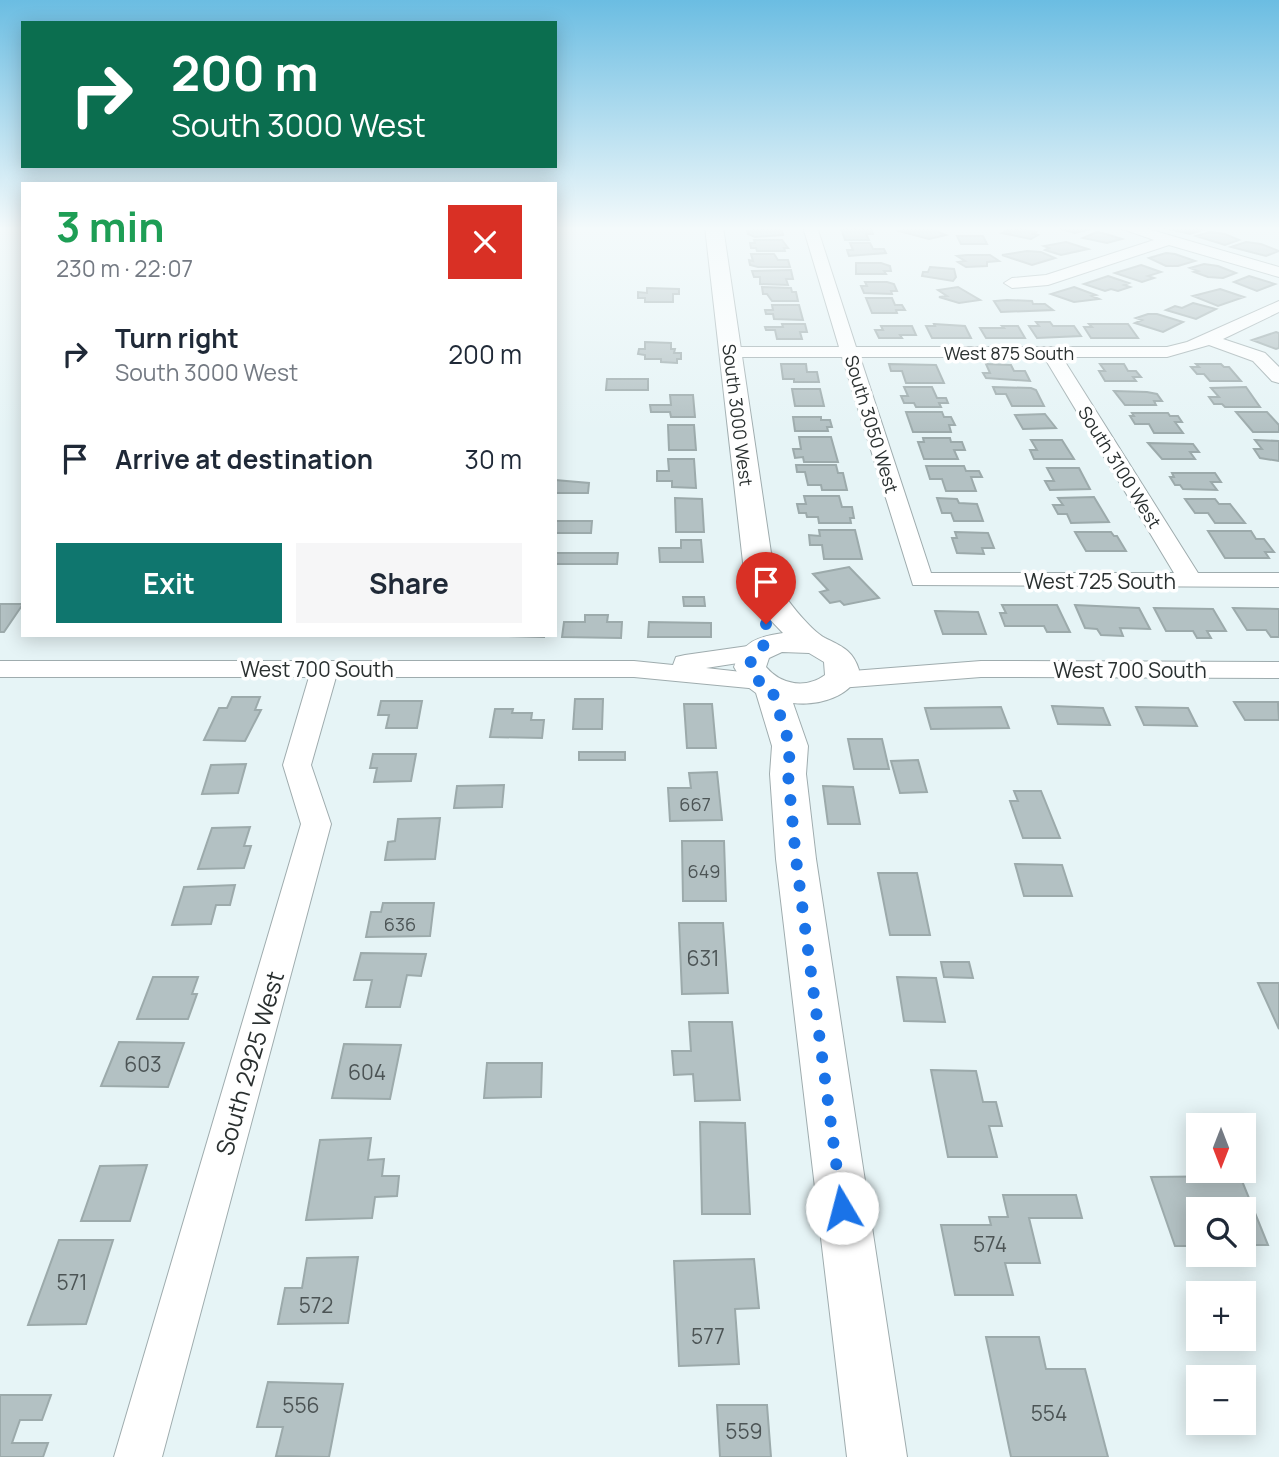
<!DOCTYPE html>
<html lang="en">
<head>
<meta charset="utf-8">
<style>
	:root { --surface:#fff; --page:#f6f6f7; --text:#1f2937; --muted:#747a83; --accent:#0f766e }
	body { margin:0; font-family:Manrope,sans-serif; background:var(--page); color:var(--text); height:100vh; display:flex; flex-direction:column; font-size:26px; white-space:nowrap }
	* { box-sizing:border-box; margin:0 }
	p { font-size:23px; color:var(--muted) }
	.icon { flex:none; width:38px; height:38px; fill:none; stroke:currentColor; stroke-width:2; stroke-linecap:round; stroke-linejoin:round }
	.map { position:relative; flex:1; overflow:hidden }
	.panel { position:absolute; left:21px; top:182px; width:536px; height:455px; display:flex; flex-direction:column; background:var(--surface); border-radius:0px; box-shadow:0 4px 18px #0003 }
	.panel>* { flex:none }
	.hud { position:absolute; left:21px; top:21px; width:536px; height:147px; border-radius:0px; box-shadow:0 4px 18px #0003; background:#0b6e4f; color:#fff; overflow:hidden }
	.needle { width:46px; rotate:180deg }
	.tools { position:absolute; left:1186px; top:1113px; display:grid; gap:14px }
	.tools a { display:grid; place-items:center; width:70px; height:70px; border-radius:0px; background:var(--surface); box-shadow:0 4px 18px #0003; font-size:35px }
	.pin { position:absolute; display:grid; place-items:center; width:60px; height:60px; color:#fff; margin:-72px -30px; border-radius:50% 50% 50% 0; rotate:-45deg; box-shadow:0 0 7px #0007 }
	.pin .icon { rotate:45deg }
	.me { position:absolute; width:77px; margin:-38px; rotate:352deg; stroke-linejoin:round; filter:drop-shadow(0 0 5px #0008) }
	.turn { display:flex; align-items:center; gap:24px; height:147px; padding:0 35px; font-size:32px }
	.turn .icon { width:91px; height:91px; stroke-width:2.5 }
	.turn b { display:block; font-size:49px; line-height:60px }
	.round { display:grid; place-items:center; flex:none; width:74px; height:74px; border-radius:0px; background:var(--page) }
	.headline { display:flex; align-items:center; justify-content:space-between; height:119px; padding:0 35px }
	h1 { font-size:42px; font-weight:700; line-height:52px; color:#1e9e55 }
	.cta { display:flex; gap:14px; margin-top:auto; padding:14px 35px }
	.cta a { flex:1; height:80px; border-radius:0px; background:var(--accent); color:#fff; font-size:28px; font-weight:700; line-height:80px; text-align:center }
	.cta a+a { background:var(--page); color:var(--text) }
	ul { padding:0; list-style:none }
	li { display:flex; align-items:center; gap:21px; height:105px; padding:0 35px }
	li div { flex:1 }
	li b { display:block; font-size:26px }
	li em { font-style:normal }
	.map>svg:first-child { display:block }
	.building { fill:#b3c1c3; stroke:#9caaab; stroke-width:2 }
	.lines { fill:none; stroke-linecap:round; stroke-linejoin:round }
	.minor-casing { stroke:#9facae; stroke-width:2 }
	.major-casing { stroke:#9facae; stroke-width:2 }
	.minor { fill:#fff; fill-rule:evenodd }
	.major { fill:#fff; fill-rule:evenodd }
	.route { stroke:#1a73e8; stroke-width:12; stroke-dasharray:0 21.6 }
	.labels { text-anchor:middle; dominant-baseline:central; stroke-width:7; stroke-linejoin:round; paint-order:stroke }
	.far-street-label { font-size:18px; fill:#2a3030; stroke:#fff }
	.number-label { font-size:18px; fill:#4c5455 }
	.street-label { font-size:21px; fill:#2a3030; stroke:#fff }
	.near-number-label { font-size:21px; fill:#4c5455 }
	.near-street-label { font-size:24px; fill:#2a3030; stroke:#fff }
</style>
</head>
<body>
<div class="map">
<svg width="1279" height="1457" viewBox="0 0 1279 1457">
	<rect width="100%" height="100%" fill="#e6f4f6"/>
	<path class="building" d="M751,227H775L782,231L783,235L755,237L748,234L747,231H752Z
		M908,227H927L946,235L929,239L899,231Z
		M1014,227L1036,232L1033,234L1038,235L1031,239L1002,233Z
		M1055,227H1085L1090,229L1075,233Z
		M1161,227H1192L1202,230L1190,234Z
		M841,228H864L871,229L873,234H866L869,240H845Z
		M1097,232L1106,234L1122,239L1107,243L1083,238Z
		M1210,232L1225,234L1239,240L1225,245L1196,236Z
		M957,236H983L987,244H961Z
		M754,240H782L788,248H784L785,251H757L756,248H751L750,243H755Z
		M1066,242L1088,249L1061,255L1045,250L1049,248L1044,246Z
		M1246,242L1261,244L1279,251L1266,256L1231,247Z
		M850,243H870L873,249H884L886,253L849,256L847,250H853Z
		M1027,251L1041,252L1055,258L1032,265L1002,255Z
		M1166,253L1175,254L1195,261L1178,266H1166L1149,258Z
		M751,254H774L778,260H788L790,267H758L750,265L749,260L753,261Z
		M967,255H990L999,261L987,262V266L966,267L958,262L965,261L957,256Z
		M856,263H881L890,266L891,271H884L886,274H856Z
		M1204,264L1218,266L1236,273L1223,278L1208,277L1194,272L1198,271L1190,268Z
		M1141,265L1161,272L1148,276L1154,278L1142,282L1115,273Z
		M930,267L954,269L956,277L953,281L922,276L923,272H928Z
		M791,270L793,279H786L788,285L760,284V277H754L752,271Z
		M1108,276L1129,283L1124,285L1130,287L1118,291L1111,289L1105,291L1084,284Z
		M1249,276L1275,284L1257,291L1234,282Z
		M865,282H887L894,284L897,291H891L892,294L864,293L861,286H867Z
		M762,287L791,288L792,292H796L798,301H772L767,294H763Z
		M958,287L980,300L959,303L939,297L947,296L938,290Z
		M1074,287L1096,295L1092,296L1099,299L1074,302L1051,294Z
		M647,288L679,289V294H673V302H645V298H638V292L647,293Z
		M1220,289L1244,297L1218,306L1193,296Z
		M866,298H892L895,305H902L905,310H896L897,313H872Z
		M1007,300L1032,301L1033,304H1045L1053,310L1001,312L994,301Z
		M1193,303L1216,309L1196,319L1166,310L1175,306L1182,308Z
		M772,305H799L803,320L774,319L773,314H766L765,310H773Z
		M1148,314H1157L1183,322L1163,332L1135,323L1142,320L1136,318Z
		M1036,322H1050L1053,326H1074L1081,336L1037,338L1029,326H1039Z
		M782,324H805L807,332H800L802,339H777L775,330H766L765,327H783Z
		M934,324L965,326L971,338H932L926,326H935Z
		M1089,324H1128L1138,338H1091L1084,327H1092Z
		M881,326H912L916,335H900L902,338H879L875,330H883Z
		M1002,326H1018L1025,338H986L980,328H1004Z
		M1276,332L1279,333V348L1276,349L1252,340Z
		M645,342L671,343V349H675L674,353H681V359H677V363L661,362V359H645V355L638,354L639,349H645Z
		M781,364H806L807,372H817L819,382H794V379H783Z
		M889,364L936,365L944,383H906L902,371H891Z
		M986,364L1011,365L1014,371H1025L1030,381L986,378L983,373H990Z
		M1100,364H1124L1128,371H1136L1141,377H1133L1136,381H1105L1099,371H1105Z
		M1196,364H1221L1224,367H1229L1241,381H1210L1204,374H1197L1191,367H1199Z
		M607,379H648V390H606Z
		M904,387H932L937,398H946L948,403H939L941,407H916L914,403H904L901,396H908Z
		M993,387L1031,388L1036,390L1044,406H1012L1006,394H996Z
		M1246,387L1260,407H1225L1222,404H1214L1209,397H1219L1211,388Z
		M792,389H820L824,406H795Z
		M1114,391L1147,392L1157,394L1162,401H1154L1156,405H1125Z
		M670,395H693L695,417H671L670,412H651L650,405H671Z
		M906,412H942L944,417H951L955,425H949L951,432H913Z
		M1236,412H1267L1279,425V432H1253Z
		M1132,413H1168L1170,416H1178L1182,422H1175L1183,433H1154L1149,424H1135L1130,416H1134Z
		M1045,414L1056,428L1023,429L1015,415Z
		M793,417H821V420H830L832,427H827L828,431H795Z
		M668,425H694L696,450H669Z
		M799,437H831L838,462H804L803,457L795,458L793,449H801Z
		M923,438H950L951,442H962L965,450H954L958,459H924L918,442H924Z
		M1031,440H1062L1074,459H1034L1030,450H1037Z
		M1255,440L1279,441V461L1260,458L1254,449H1262Z
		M1148,443L1193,444L1199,452H1190L1195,459H1162Z
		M668,459H694L696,488L672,487V481H657V471H669Z
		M796,465H836L838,473H843L847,490H822L821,485H808L805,472H797Z
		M926,466H964L966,471H979L982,477H971L976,491H946L942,479H930Z
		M1047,468H1079L1090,489L1050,490L1045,481H1054Z
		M1172,473H1215L1221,482H1211L1217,490L1183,489L1180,485H1175L1170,477H1174Z
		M555,480L589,483L588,493H555Z
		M804,496H839L842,507H852L854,518H850L851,523H819L818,517H807L806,513H799L797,504H806Z
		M1094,497L1109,522L1071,523L1067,514H1058L1053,505H1063L1058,498Z
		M675,498L702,499L704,532H676Z
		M937,498L957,499L959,503L977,504L983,521H954L951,513H942Z
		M1185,499H1215L1219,504H1230L1245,523H1215L1208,513H1195Z
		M555,521H592L591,533H555Z
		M819,530H855L862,559H824L822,545H810L809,535L820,536Z
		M1208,531H1251L1256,539H1264L1274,552H1265L1269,558H1225Z
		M955,532L988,533L994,548H982L984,554L957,553L952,538H957Z
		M1075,532H1111L1114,536H1117L1126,551H1086Z
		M681,540H701L703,562H660L659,548H681Z
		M555,553H618L617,564H555Z
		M849,567L879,598L844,605L840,601L830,603L820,592L828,590L813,574Z
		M683,597H704L705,606H684Z
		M0,604H23L4,632H0Z
		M1002,605H1057L1070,632H1047L1044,626H1005L1000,613H1006Z
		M1075,605L1139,608L1150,629L1120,628L1123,636L1101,635L1097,629L1085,628Z
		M1154,608L1213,609L1226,631H1207L1211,638H1197L1193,631H1166Z
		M1233,608L1279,609V637H1271L1266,630H1247Z
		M935,611L978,612L986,634H943Z
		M585,615H608L607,622H622L621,638L562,637L564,622H585Z
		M649,622L711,623V637H648Z
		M480,635H544V637Z
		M232,697H260L255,710H261L245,741L204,740L219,708H227Z
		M575,699H603L602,729H573Z
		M381,701H422L417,728H386L389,715H378Z
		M1234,702H1278L1279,720H1245Z
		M684,704H712L716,748H687Z
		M1052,706L1103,708L1110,725L1058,724Z
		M1001,707L1009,728L931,729L925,708Z
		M1136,707L1188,708L1197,726L1144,725Z
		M495,709H513L512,713H532L531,720H544L542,738L490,737Z
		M848,739H882L889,769H854Z
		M579,752H625V760H579Z
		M373,754H416L411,781L374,782L377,768H370Z
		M918,760L927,792L900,793L891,761Z
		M246,764L238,793L202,794L211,765Z
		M717,772L722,820L670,821L668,788H691L689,773Z
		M504,785L502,807L454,808L457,786Z
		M823,786L853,787L860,824H828Z
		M1014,791H1041L1060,838H1023L1010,801H1018Z
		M440,818L435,859L385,860L388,842L395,841L398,819Z
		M250,827L244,846H251L244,868L198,869L212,828Z
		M682,841H724L726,901H683Z
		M1015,864L1062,865L1072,896H1024Z
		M878,873H917L930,935H890Z
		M235,885L230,905H216L211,924L172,925L184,887Z
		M383,903H434L430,936L366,937L371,912H381Z
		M679,923H723L728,993L682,994Z
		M361,953L426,954L421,976L407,975L400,1007H366L372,980H354Z
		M941,962H969L973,978L944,977Z
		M153,977H198L192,994H197L188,1019H137Z
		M897,977L936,978L945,1022L904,1021Z
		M1258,983H1279V1029Z
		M689,1022H732L740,1100L695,1101L693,1074L674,1075L672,1051H691Z
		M119,1042L184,1043L168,1087L101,1086Z
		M344,1044L401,1045L390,1099L332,1098Z
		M487,1063H542L541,1097L484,1098Z
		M931,1070L976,1071L983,1102H996L1002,1126H989L997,1157H948Z
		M700,1122L745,1123L750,1214H702Z
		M371,1138L368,1160L384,1159L382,1176H399L397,1196L375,1197L372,1218L306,1220L320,1140Z
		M147,1165L130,1221H81L100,1166Z
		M1240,1176L1268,1245H1244V1209H1199V1246H1175L1151,1177Z
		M1003,1195H1076L1082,1218H1029L1040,1263H1005L1013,1295H955L941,1225H991L989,1217H1008Z
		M59,1240H113L86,1324L28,1325Z
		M358,1257L348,1323L278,1324L285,1288H302L307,1258Z
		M754,1259L759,1308L735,1309L739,1364L679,1366L674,1261Z
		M986,1337H1039L1046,1369H1085L1108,1457H1011Z
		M268,1382L343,1384L329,1457L276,1456L283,1427H257Z
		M0,1395H51L42,1420H20L12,1443H48L43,1457H0Z
		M717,1405H767L771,1457H720Z"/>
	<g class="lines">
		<defs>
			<path id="minor" d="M803,227H817L856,347H1167L1187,342L1279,301V312L1223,339L1265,353L1279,367V383L1272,381L1253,361L1209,345L1167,357H1062L1198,573H1279V587L913,585L842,357H730L721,352L730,347H839ZM860,357H1044L1174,573H931Z
				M1117,227H1141L1279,267V277L1169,245L1048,285L1012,288L1004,283L1012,278L1046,275L1154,240Z
				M755,645L764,647L768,653L764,659L706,668L768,675L772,681L768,687L759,689L634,677H336L311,765L331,824L162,1457H114L301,824L283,765L309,677H0V661H634L673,665L676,657L685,655Z
				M981,661L1279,662V678L981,677L839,688L830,686L826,680L830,674L839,672Z"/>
			<path id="major" d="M705,227H723L775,580C782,595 810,630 825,638C841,646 853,650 859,670C854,697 817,706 793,703L808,746L806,774L816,859L907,1457H847L776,859L770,774L772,746L756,693L744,684L734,667C743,641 757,637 783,633L758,607L745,580ZM782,652L809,653L824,662L825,675C806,689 781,685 766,667L769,658Z"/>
		</defs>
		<use href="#minor" class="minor-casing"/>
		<use href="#major" class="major-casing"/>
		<use href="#minor" class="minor"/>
		<use href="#major" class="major"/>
	</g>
	<linearGradient id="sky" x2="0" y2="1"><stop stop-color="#6bbde2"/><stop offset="0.53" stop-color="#f4fafb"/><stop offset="1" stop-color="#f4fafb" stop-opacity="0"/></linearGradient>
	<rect width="1279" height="431" fill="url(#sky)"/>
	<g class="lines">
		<path class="route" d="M766,624L763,648L751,660L750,667L759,681L771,687L790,746L788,774L796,859L842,1208"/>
	</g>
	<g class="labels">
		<g class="far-street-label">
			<text x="1009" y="353">West 875 South</text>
			<text transform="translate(738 415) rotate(83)">South 3000 West</text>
			<text transform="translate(872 424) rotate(73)">South 3050 West</text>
			<text transform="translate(1120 467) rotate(58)">South 3100 West</text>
		</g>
		<g class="number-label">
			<text x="695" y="804">667</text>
			<text x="704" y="871">649</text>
			<text x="400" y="924">636</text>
		</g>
		<g class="street-label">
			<text x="1100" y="581">West 725 South</text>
			<text x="317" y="669">West 700 South</text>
			<text x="1130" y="670">West 700 South</text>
		</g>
		<g class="near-number-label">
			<text x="703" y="958">631</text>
			<text x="143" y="1064">603</text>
			<text x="367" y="1072">604</text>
			<text x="990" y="1244">574</text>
			<text x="72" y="1282">571</text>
			<text x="316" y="1305">572</text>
			<text x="708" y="1336">577</text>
			<text x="301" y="1405">556</text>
			<text x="1049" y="1413">554</text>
			<text x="744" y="1431">559</text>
		</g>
		<g class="near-street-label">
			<text transform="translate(249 1063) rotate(-74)">South 2925 West</text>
		</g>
	</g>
</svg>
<div class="tools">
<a><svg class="needle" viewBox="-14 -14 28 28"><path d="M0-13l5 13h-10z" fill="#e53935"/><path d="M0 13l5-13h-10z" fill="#747a83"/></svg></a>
<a><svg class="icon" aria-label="search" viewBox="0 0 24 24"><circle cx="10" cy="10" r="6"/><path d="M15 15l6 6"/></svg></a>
<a>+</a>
<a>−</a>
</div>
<div class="pin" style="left:766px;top:624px;background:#d93025"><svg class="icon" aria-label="arrive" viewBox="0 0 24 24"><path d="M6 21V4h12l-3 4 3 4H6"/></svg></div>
<svg class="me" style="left:842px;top:1208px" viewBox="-20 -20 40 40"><circle r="19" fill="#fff"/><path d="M0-13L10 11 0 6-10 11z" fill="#1a73e8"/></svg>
<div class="hud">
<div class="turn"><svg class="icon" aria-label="right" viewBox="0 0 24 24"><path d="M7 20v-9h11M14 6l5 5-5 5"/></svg><div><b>200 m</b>South 3000 West</div></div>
</div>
<section class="panel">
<div class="headline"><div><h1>3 min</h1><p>230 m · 22:07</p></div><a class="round" style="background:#d93025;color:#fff"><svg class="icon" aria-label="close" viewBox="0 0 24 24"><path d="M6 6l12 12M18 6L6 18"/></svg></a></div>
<ul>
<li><svg class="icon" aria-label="right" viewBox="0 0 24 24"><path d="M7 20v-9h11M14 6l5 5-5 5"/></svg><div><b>Turn right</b><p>South 3000 West</p></div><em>200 m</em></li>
<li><svg class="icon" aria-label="arrive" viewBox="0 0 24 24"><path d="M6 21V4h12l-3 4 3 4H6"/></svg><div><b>Arrive at destination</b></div><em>30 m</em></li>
</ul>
<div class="cta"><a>Exit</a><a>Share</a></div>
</section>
</div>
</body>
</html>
